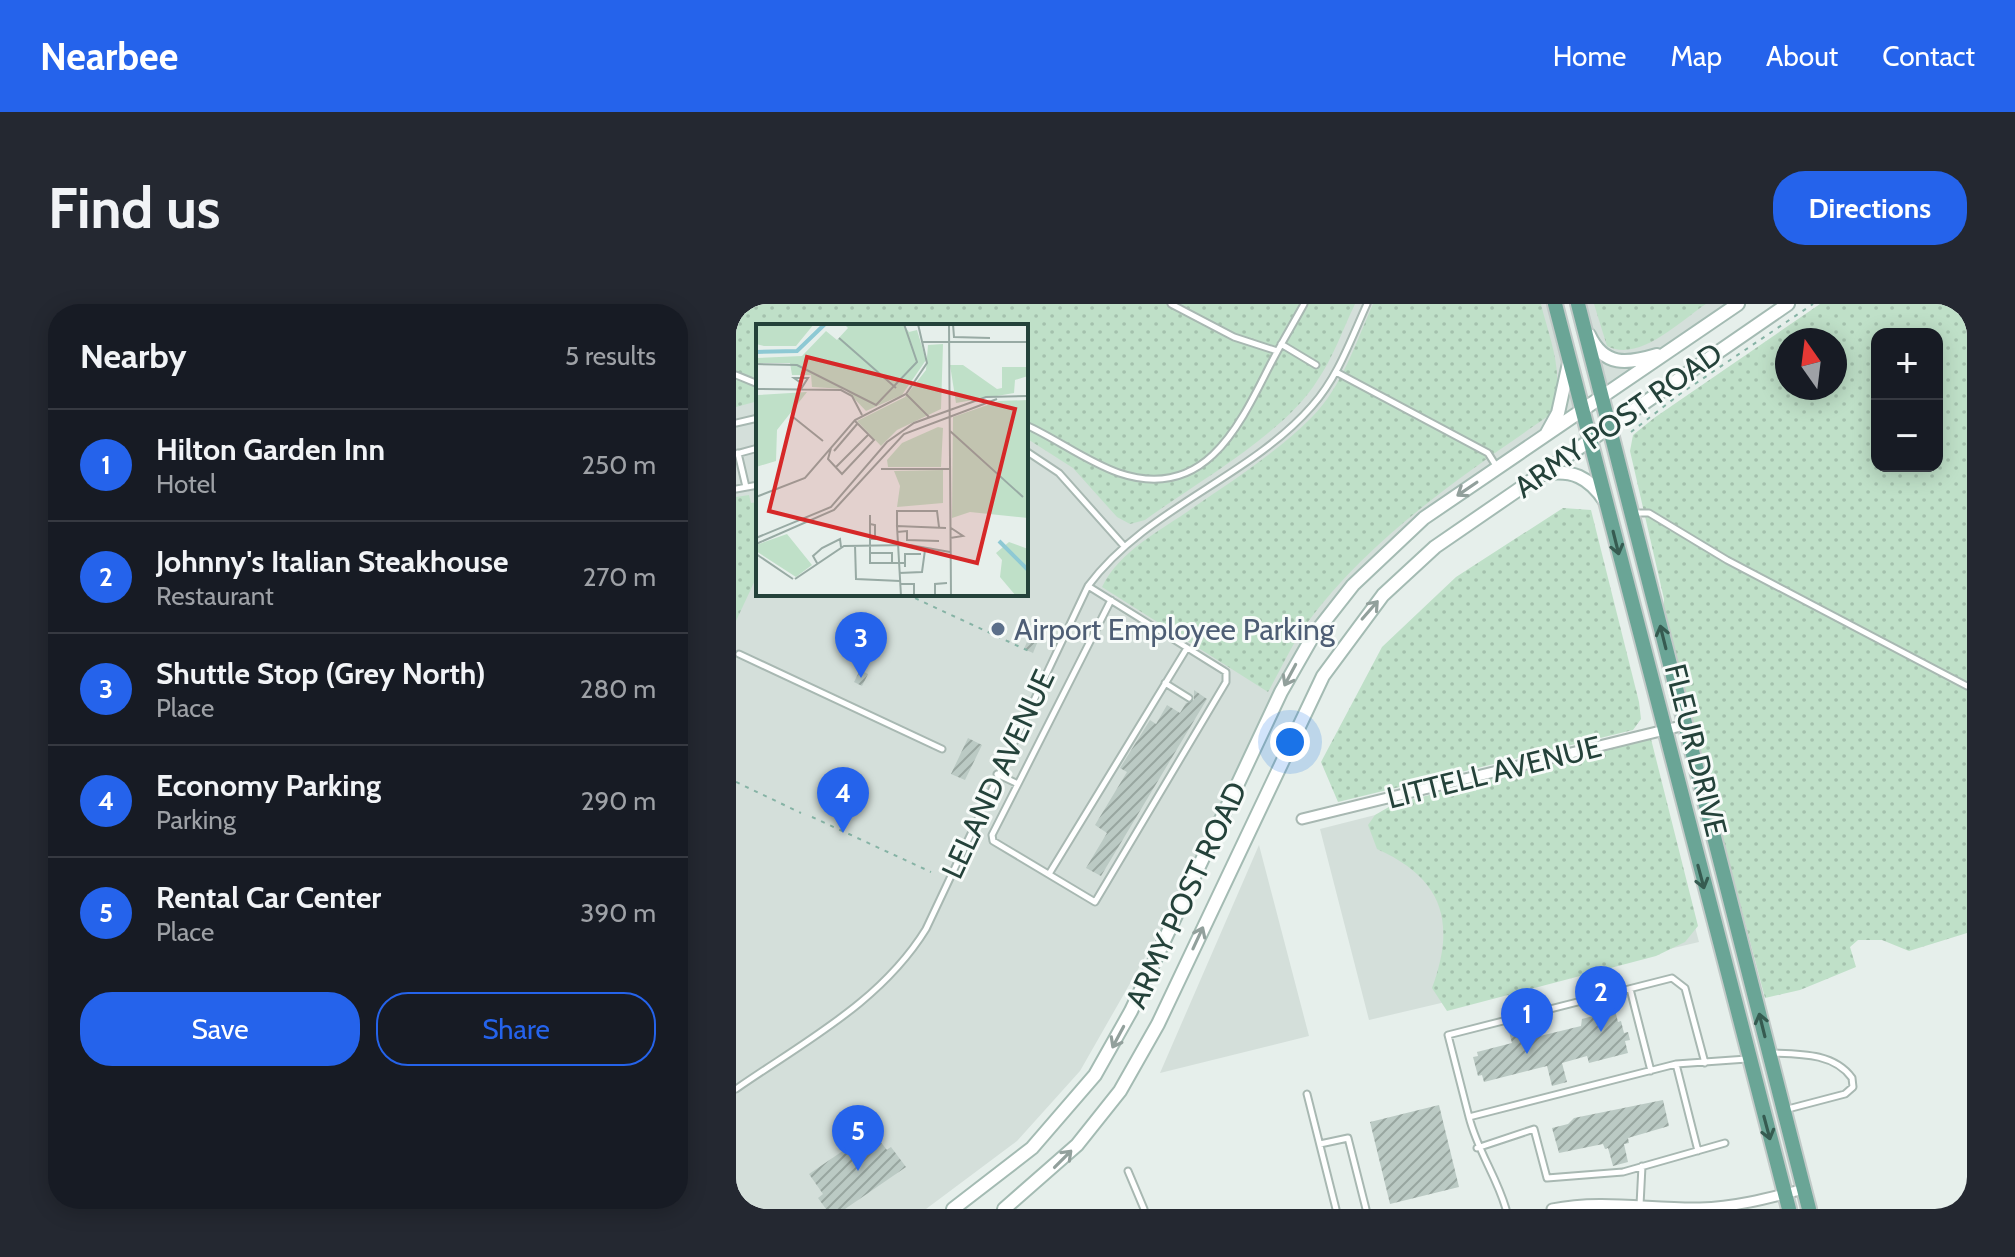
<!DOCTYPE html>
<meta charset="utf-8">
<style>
body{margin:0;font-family:Cabin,sans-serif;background:#242831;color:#f1f3f6}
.controls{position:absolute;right:24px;top:24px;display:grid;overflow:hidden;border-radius:16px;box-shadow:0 4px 20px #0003}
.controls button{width:72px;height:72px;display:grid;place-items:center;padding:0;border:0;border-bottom:2px solid #363941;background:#171b24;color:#f1f3f6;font:40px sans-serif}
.compass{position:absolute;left:1039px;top:24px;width:72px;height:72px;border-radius:50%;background:#171b24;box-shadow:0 4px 20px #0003;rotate:346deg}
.you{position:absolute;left:554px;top:438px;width:28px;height:28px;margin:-20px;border:6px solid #fff;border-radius:50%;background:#1a73e8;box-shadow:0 0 0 12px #1a73e833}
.badge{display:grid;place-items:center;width:52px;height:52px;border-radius:50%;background:#2563eb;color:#fff;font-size:26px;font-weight:700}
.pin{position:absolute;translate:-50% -66px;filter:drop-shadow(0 2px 4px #0008)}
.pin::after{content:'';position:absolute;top:42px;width:28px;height:24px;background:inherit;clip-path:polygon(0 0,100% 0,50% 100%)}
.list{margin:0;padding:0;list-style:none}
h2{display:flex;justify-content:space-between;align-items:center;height:104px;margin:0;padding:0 32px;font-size:34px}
h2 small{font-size:26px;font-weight:400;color:#9ea1a6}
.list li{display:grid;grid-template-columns:52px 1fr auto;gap:24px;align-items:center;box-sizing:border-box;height:112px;padding:0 32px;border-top:2px solid #363941}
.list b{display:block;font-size:30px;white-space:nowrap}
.list p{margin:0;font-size:26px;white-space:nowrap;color:#9ea1a6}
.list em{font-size:26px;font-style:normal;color:#9ea1a6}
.actions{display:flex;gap:16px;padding:24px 32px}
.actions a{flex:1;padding:18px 0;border:2px solid #2563eb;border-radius:32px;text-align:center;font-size:28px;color:#2563eb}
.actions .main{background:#2563eb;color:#fff}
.map{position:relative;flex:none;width:1231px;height:905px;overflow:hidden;border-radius:32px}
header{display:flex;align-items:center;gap:48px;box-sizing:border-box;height:112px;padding:0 40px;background:#2563eb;color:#fff}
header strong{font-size:38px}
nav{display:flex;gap:44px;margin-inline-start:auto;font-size:28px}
.intro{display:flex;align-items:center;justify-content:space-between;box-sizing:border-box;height:192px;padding:0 48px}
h1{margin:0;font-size:56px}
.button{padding:20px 36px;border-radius:32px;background:#2563eb;color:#fff;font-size:28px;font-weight:700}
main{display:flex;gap:48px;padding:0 48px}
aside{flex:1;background:#171b24;border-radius:32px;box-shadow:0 4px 20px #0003}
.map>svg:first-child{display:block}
.built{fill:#d4dfda;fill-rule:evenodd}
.grass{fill:url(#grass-dots);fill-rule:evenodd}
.building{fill:url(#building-hatch)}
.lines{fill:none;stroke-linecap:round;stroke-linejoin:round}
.service-casing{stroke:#a8b8b2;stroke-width:9}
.minor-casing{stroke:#a8b8b2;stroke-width:13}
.secondary-casing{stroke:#a4bbb3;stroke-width:16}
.primary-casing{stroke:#c2cac8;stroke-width:18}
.path{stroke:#86b3a5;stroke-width:2;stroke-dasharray:4 6;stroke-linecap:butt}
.service{stroke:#fff;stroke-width:5}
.minor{stroke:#fff;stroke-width:9}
.secondary{stroke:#fff;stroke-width:12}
.primary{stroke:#6aa596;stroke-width:14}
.oneway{stroke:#92a09c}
.oneway2{stroke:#365b51}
.service-dot{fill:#5c6f8a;stroke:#f7fbf9;stroke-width:3}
.labels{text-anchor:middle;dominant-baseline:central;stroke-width:6;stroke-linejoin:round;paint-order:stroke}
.street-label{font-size:30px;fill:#24423a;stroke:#f7fbf9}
.service-label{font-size:30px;fill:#4e5e75;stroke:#f7fbf9;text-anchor:start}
.inset-river{fill:none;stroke:#8ec9d4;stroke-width:4}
.inset-road{fill:none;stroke:#98aaa4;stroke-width:2}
.view{fill:#d62828;fill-opacity:0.15;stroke:#d62828;stroke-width:4}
.inset-edge{fill:none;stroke:#24423a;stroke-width:4}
</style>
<header>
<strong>Nearbee</strong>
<nav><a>Home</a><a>Map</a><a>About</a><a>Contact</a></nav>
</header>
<div class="intro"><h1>Find us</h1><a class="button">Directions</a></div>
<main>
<aside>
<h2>Nearby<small>5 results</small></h2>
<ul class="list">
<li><span class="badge">1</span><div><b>Hilton Garden Inn</b><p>Hotel</p></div><em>250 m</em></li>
<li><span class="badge">2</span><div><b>Johnny's Italian Steakhouse</b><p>Restaurant</p></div><em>270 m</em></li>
<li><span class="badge">3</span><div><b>Shuttle Stop (Grey North)</b><p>Place</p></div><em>280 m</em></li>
<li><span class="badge">4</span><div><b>Economy Parking</b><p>Parking</p></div><em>290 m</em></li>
<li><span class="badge">5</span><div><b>Rental Car Center</b><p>Place</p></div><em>390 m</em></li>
</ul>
<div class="actions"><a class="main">Save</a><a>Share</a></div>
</aside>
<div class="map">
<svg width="1231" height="905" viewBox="0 0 1231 905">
<defs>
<pattern id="grass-dots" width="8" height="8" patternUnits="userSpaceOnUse" patternTransform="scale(2)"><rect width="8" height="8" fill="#bfe0c8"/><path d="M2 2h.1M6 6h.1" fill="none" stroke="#a4c1ad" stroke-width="1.8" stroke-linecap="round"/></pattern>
<pattern id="building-hatch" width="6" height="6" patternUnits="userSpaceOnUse" patternTransform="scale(2)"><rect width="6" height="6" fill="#bbcac4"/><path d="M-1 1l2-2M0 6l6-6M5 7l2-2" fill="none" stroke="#98a6a0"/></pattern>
</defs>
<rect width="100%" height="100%" fill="#e6efeb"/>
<!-- built -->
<path class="built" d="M0,0H819L846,107L664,238L577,332L473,541L344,767L281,837L190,905H0ZM22,22H290V290H22Z
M842,0H1002L865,94Z
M911,442L963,638L633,716L584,525Z
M523,541L573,732L424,769Z"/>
<!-- grass -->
<path class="grass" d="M0,0H619C607,25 597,54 581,77C549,129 460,179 409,216L394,220L381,213L337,164L290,134V22H22V97L0,103Z
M637,0H805C814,38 833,77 811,113C725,172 634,234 571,319C556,340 545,365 532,388L366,283C384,246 426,226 458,203C498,176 541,148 576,113C606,83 620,38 637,0Z
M858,0H970C944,17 903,59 871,42Z
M1084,0H1231V629L1173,647L1146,636H1122L1114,643L1120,663L1064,686L1029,694L927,310L928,295L894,147L897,131L918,114ZM1141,30H1201V162H1141ZM1051,36H1099V84H1051Z
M13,191L15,199L22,198V270L0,317V193Z
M827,204L855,206L903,398L905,415L897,426L602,498L585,458L646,343L720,273Z
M915,435L962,622L949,638L920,652L711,707L696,684C720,619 708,575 641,545L632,521L639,511L658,500Z"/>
<!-- building -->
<path class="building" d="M293,333L302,337L297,349L288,345Z
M124,366L132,370L126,382L118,378Z
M458,386L471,395L365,572L350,564L371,529L359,521L391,468L384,464L414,416L420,420L431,401L444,409L450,399L458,396Z
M232,434L246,441L229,476L215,470Z
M879,706L882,718L885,717L888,729L892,728L894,736L889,737L892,749L853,759L851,752L826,759L831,778L816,782L811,762L748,778L746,771L742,772L737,753L742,752L741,748L776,739L772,724L801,717L804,732L845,722L846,715Z
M927,796L933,822L892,834L893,839L888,840L892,858L877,862L872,844L869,845L867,840L823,849L816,824L832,820L838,814Z
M703,801L723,883L654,900L634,818Z
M136,827L151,846L155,843L170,863L109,905H90L82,894L87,890L73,870Z"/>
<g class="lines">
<!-- service casing -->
<g class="service-casing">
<path id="service" d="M435,0L498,33L541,47
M545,40L580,61
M600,68L752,149L762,165
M0,71L22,80
M0,119L22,114
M290,121C321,135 351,158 383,169C466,197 501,127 532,65C543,43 556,22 568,0
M290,147L323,169L388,242
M2,149L10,183
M0,150L22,144
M0,185L22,181
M897,209H913L991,256L1231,382
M3,350L206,445
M429,379L453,394
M261,470L282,480L256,531L257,537L359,598L490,378V368L352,282
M282,480L375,296
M313,570L451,344
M894,685L915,767
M1036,749C1064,750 1098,749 1116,774L1117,783L1109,790L1048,806
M940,760L962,847
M0,785C69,737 145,698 190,625L352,282C410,204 513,174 576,102C602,73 615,35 631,0
M571,790L600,905
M733,813L712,731L936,674L949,684L969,759
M584,840L612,834L630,905
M741,844L798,825L811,874L887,868L989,839
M392,867L408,905
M904,901L906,862
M770,905C760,871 742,848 733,813L940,760L1011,755"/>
</g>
<!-- minor casing -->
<g class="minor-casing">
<path id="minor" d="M566,515L949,421
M816,905C866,895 914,905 964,904C1000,903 1033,894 1068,885"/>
</g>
<!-- secondary casing -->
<g class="secondary-casing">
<path id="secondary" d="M853,31C868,63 891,60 921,51
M811,129L822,109L833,59
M807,170C836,165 853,173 869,197
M217,905L296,844L359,771L395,707L545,388L577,332L617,281L688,214L1002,0
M268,905L341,841L384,787L422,720L587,372L647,291L699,243L1052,0"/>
</g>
<!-- primary casing -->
<g class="primary-casing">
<path id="primary" d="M819,0L1053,905
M842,0L1073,905"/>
</g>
<!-- path -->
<path class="path" d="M895,128L944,90L1077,0
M170,290L297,349
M0,478L65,509
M76,513L195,568"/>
<!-- service -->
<use href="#service" class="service"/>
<!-- minor -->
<use href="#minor" class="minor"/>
<!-- secondary -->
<use href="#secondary" class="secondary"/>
<!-- primary -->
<use href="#primary" class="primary"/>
</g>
<!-- one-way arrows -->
<defs><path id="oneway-shaft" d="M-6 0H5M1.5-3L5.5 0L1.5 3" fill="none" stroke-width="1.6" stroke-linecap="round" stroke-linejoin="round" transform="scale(2)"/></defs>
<g class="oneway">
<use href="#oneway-shaft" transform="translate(731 185) rotate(146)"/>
<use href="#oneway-shaft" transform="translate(634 306) rotate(-49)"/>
<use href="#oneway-shaft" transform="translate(554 371) rotate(118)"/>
<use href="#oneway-shaft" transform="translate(462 634) rotate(-65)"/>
<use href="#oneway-shaft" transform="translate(382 733) rotate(118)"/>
<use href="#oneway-shaft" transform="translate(327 855) rotate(-45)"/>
</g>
<g class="oneway2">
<use href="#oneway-shaft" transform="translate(880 239) rotate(76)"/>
<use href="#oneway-shaft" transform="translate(927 333) rotate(-104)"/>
<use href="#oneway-shaft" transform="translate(965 573) rotate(75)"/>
<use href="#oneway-shaft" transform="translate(1026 721) rotate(-104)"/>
<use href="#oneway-shaft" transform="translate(1031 824) rotate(75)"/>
</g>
<!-- markers -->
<circle class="service-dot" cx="262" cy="325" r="8"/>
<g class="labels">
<!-- street labels -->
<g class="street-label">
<text transform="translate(882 116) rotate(-35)">ARMY POST ROAD</text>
<text transform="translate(960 446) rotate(76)">FLEUR DRIVE</text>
<text transform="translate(758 468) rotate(-14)">LITTELL AVENUE</text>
<text transform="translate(262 470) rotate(-65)">LELAND AVENUE</text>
<text transform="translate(450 591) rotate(-65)">ARMY POST ROAD</text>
</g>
<!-- service labels -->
<g class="service-label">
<text x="278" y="325">Airport Employee Parking</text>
</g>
</g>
<!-- overview -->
<g transform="translate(20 20)">
<rect width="272" height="272" fill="#e6efeb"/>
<path d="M0,0H58L40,22H8L0,20ZM88,0H147L153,8L161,6L170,36L146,71L110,87L89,65L56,63L55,51H36L34,39H0V34L46,32L70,7L81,16L92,4ZM187,20L185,85L141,106L125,122L101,97L149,73L170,46L172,21ZM194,41H207L241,65L246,64V43H272V52L259,56L258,69L200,79ZM0,66L2,71L51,68L21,106L20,137L0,143ZM272,76V194L214,188L196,194L197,93L243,77ZM182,103L187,104L185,143H132L131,136L146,119ZM187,146V179L141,183L144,162L138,147ZM31,210L56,241L40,253L0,227V221Z" fill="#bfe0c8"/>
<path d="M253,218L272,225V272H260L244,253L246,236L240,229Z" fill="#bfe0c8"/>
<path class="inset-river" d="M0,28L41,27L69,0M243,217L272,246"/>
<path class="inset-road" d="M193,0L195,272M197,0L198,13L234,14M83,14L140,64M167,18H272M0,40L41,41L120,81L161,38L148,0M0,65L85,66L96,72L106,91M45,65L52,54H38L45,59M150,70L173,93M37,93L67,117M194,107L267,173M75,124L72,135L86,150L118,116L99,97M78,127L102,99M80,143L112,111M125,145H194M0,173L49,154L99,96L150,70L171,39L162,0M114,191V221M114,200L119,201V215H114M141,202V187H181L183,203M141,208L151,207V216L183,217M0,214L75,183L131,118L158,99L230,73L272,72M194,214L207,212L195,204M0,220L78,186L148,110L241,75M99,221L100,255L144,257M114,221V239H149M114,229H136V239M0,230L37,255M61,239L57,232L66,224L84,215L85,223M149,243V230H165M143,249L166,248L169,226M39,255L88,222L154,221L194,228M144,260H158V272M145,272L141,202L190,204M179,272V260L191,259"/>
<path class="view" d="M51,33L259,85L221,239L13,187Z"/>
<rect width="272" height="272" class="inset-edge"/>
</g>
</svg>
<div class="controls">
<button>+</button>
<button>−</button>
</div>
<svg class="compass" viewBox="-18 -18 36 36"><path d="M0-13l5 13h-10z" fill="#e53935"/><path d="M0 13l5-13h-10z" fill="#9ea1a6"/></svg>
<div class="you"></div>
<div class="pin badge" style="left:791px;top:750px">1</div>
<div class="pin badge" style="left:865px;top:728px">2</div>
<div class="pin badge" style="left:125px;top:374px">3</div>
<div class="pin badge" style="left:107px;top:529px">4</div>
<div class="pin badge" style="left:122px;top:867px">5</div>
</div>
</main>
